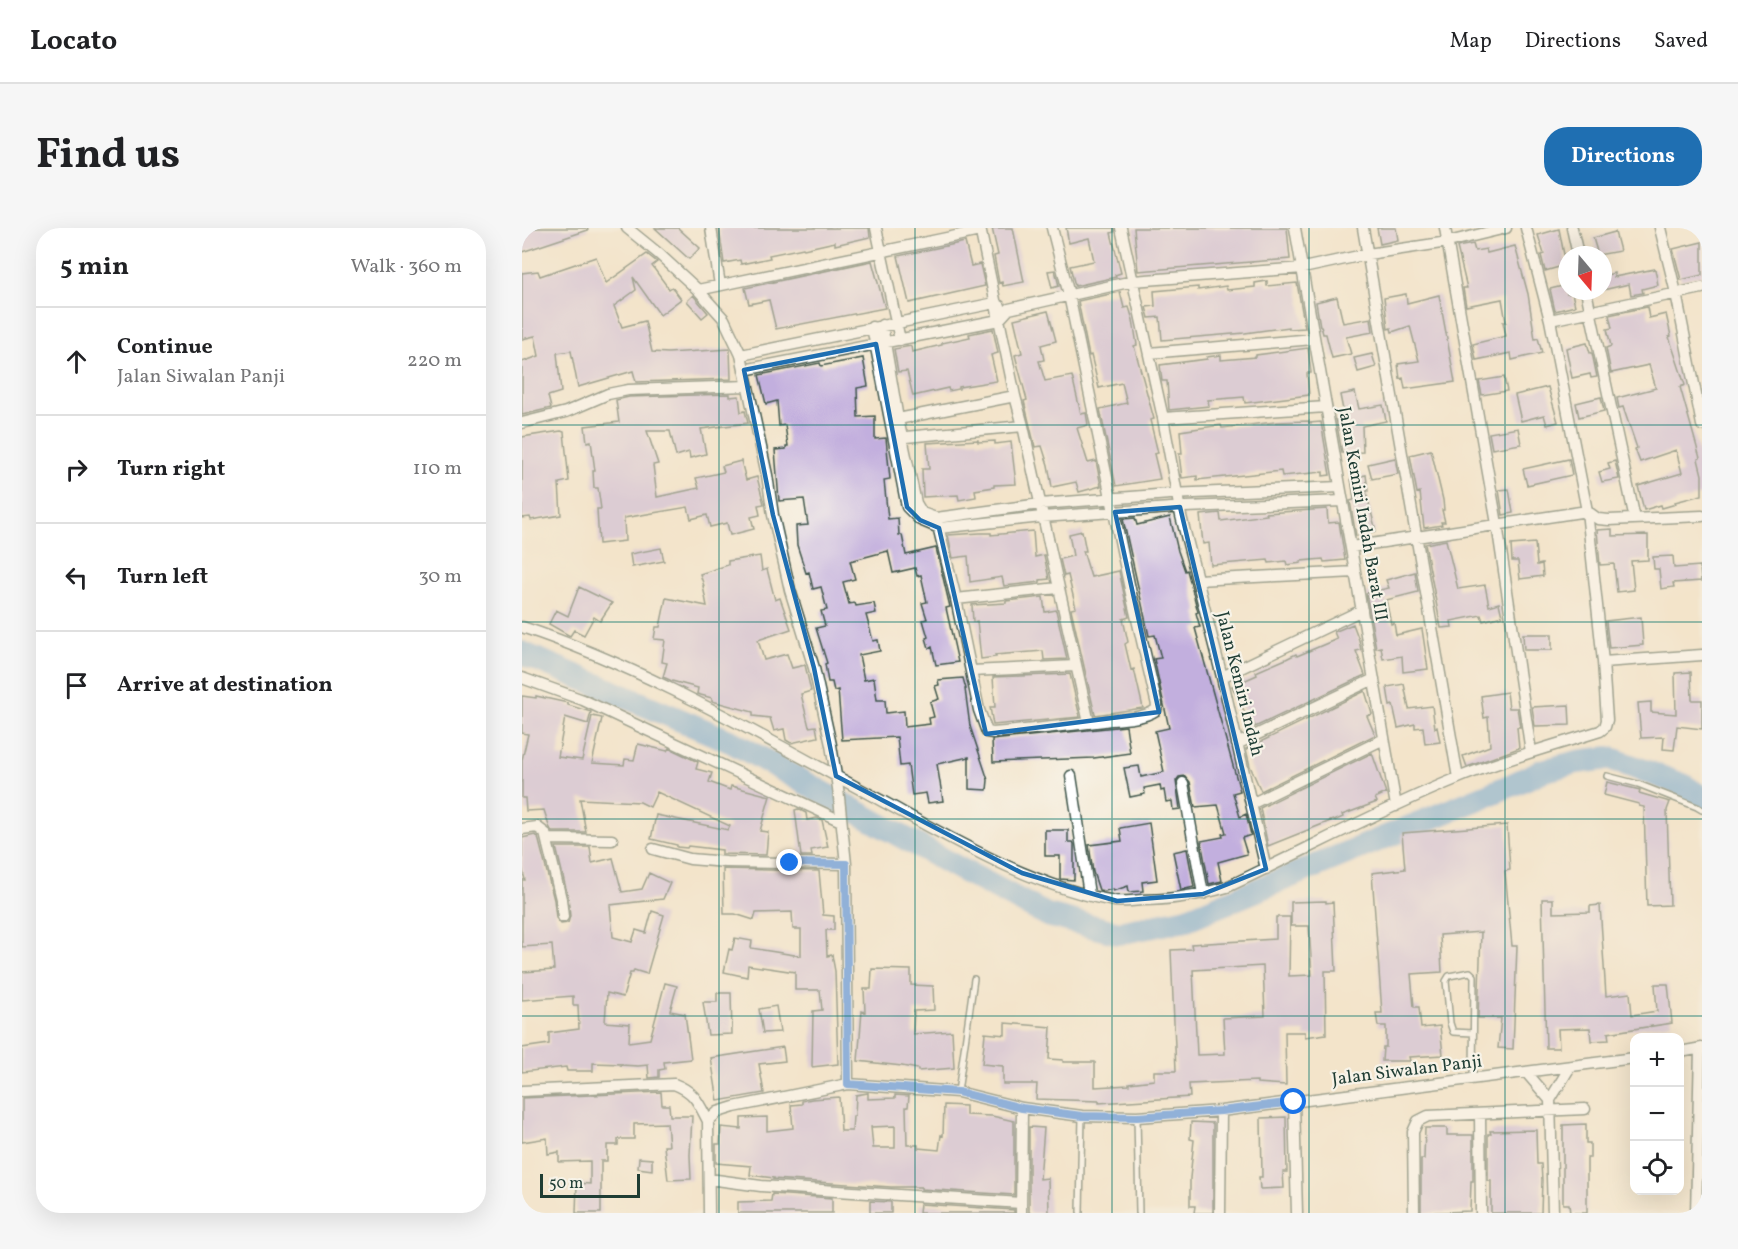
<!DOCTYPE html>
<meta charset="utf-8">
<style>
body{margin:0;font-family:Vollkorn,serif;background:#f6f6f6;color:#202124}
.controls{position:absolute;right:18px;bottom:18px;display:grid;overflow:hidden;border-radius:12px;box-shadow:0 6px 24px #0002}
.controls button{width:54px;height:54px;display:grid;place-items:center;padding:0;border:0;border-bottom:2px solid #e0e0e0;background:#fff;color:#202124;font:30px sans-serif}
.compass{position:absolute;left:1036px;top:18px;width:54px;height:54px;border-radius:50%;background:#fff;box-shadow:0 6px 24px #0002;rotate:161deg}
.scale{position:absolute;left:18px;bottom:15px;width:100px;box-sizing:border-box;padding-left:6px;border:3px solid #1f3d34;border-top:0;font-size:16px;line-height:21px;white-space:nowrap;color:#1f3d34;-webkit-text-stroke:4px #f7f3e8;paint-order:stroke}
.stop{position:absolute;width:18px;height:18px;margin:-14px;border:4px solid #1a73e8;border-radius:50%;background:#fff}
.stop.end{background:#1a73e8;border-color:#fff;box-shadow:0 2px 6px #0008}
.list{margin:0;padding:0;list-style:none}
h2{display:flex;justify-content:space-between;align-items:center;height:78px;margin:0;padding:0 24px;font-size:26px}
h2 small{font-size:20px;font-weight:400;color:#757577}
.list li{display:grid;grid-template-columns:39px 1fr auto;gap:18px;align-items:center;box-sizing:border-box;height:108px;padding:0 24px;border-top:2px solid #e0e0e0}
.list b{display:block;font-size:22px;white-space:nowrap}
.list p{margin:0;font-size:20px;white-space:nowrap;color:#757577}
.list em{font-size:20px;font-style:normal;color:#757577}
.icon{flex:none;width:33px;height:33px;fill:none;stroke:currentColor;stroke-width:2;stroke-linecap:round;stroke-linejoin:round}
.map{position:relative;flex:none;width:1180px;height:985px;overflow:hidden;border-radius:24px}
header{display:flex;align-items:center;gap:36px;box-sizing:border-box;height:84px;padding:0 30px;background:#fff;border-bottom:2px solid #e0e0e0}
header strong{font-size:28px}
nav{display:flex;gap:33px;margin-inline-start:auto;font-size:21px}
.intro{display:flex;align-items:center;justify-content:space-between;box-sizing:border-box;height:144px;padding:0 36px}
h1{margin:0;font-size:42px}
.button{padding:15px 27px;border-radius:24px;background:#1f6fb2;color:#fff;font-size:21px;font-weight:700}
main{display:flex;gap:36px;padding:0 36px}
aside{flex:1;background:#fff;border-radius:24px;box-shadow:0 6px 24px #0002}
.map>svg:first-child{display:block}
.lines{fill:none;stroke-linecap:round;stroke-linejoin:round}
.river{stroke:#619fd3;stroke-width:24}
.building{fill:#c2afde;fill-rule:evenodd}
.service-casing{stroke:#3f564b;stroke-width:8}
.minor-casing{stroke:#3f564b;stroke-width:13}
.service{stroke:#fff;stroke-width:5}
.minor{stroke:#fff;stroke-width:10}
.route{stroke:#1a73e8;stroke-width:8}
.marked{fill:none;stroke:#1f6fb2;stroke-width:4.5;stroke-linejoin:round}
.grid{fill:none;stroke:#0f766e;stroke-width:1.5;stroke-opacity:0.55}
.labels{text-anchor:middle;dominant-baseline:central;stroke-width:4.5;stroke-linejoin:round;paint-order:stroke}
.street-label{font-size:18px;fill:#1f3d34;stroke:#f7f3e8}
</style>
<header>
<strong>Locato</strong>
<nav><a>Map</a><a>Directions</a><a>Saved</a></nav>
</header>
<div class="intro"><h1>Find us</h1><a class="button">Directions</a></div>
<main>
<aside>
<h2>5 min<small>Walk · 360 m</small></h2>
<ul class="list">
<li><svg class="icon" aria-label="ahead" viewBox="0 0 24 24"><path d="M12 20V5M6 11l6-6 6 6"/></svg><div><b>Continue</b><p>Jalan Siwalan Panji</p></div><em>220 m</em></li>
<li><svg class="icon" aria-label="right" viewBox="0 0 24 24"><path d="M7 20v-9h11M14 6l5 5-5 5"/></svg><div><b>Turn right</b></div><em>110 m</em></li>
<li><svg class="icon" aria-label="left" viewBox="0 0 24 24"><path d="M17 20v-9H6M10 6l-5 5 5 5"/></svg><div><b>Turn left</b></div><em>30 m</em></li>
<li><svg class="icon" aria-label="arrive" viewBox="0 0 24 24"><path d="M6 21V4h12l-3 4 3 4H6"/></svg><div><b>Arrive at destination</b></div></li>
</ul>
</aside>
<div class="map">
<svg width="1180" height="985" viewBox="0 0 1180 985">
<rect width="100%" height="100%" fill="#f7f3e8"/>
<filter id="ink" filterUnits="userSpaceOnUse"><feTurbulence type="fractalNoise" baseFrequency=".0167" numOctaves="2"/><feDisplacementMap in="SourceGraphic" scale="12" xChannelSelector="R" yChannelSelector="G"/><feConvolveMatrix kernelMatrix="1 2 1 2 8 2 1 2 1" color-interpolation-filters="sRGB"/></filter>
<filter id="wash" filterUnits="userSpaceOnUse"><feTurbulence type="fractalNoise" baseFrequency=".008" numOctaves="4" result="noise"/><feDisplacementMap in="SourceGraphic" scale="24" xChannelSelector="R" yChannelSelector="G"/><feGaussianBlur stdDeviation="1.35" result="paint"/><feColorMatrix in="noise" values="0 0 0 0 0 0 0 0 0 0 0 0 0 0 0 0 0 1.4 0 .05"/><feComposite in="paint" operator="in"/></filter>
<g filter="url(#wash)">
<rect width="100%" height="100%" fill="#f3e4cb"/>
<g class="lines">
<!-- river -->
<path class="river" d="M0,425L210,514L438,641L525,687L597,705L665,691L992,556L1020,543L1055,534L1087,530L1161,557L1180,570"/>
</g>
<g id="blocks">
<!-- building -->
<path class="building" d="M0,0H65L66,2L0,24Z
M133,0H156L178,20L167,31Z
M197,0H347L348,9L313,17V14L282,21L281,20L247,27L248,30L219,36L218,32L202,35Z
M470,0H491L502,54L481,58L480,54L477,55L472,28L476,27Z
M544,0H592V4L589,5L599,45L593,47L594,49L553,58L548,38L572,33L567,10L547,15Z
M612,0H765L768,31L616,43Z
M855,0H874L876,12L858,16Z
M1037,1L1044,37L1023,43L1019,27L1022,26L1016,7Z
M1093,4L1098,23L1076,27L1071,10Z
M443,14L449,38L458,36L463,58L387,75L376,28Z
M1180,14V47L1159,52L1151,21Z
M951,16L953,23L964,21L965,25L993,18L1006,66L1013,111L1016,110L1020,125L990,132L989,125L954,132L951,116L984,108L981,94H984L980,71L944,78L941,60H945L935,19Z
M125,26L135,34L130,38L147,61L150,59L159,71L138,87L111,49L114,62L92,78L100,99L123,93L130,124L146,125L208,121L209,151L114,154L111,143L56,159L49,123L35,125L39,164L26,168L29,180L0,187V134L17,128L13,108L0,111V45L16,43L18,48L74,29L84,55Z
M350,33L363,80L254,101L247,72L227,76L223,60Z
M1133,41L1136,57L1120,61L1121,65L1109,67L1107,56L1081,62V48L1092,45V49Z
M533,42L537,58L530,60L526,43Z
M745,53V58L775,55L783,100L767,101V99L723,105L640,112L638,89L627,90L624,79L633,78L632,63L676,59V62L704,58L705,62L733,59V55Z
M1045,57V66L1050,65L1053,78L1033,83L1028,61Z
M598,64L602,80L607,79L611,92L615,117L612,118L632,191L628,192L636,225L632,226L638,251L594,258L578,181L605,175L600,155L577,160L569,127L567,128L556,73Z
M884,66L885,75L917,67L933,154L883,161L881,150L878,151L876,136L897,133L888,98L870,104L869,100L866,101L862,70Z
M171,67L186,85L180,90L165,73Z
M815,69L821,95L849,90L851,104L824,109L829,126L810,130L804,106H801L799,98H798L794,74Z
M1125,79L1127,90L1144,86L1149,108L1147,109L1163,157L1158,159L1178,230L1176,231L1180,247V267L1153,274L1154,276L1140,280L1139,277L1122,282L1116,258L1160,245L1154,222L1118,234L1113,221L1115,220L1101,179L1097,180L1095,170L1134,160L1127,137L1089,145L1084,120L1089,118L1085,101L1090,100L1087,87Z
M526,83L534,113L519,117L522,132L517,133L523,153L550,148L559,186L564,185L566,197L555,200L566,235L574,233L579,258L557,264L554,254L530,259L526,237L520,218L513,219L502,173L505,172L493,127L500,125L492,91Z
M471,101L476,125L469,127L475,153L437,159V161L427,163L426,160L391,168L385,143L376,144L372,121L389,118L390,124L420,117V115L448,109L447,106Z
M1065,115L1068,125H1070L1075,149L1069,150L1068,146L1050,150L1044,120Z
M786,120L789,145H785L787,167L723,175L722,169L686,172L687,178L647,182L645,153H640L638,137L685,131V129L699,127V132L734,129V127Z
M850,126L854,139L836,144L832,130Z
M341,130L346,158L335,160L336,189L353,188V211L364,210L368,251L362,252L366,291L376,290L377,307H380L384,327L414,320L428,379L424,380L436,434L414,437L410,419L407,420L404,410L406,409L401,392L405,391L400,375L405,374L399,347L395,348L393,340L371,345L366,323L328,333L333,351L321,354L327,376L333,375L334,378L352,375L354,385L344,387L351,413L356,412L358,423L337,427L342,452L352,450L355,472H363L364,485L382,483L383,499L408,496L407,490L412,489L408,474L417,471L413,458L417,457L416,452L441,450L444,461H443L448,498L466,552L465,562L447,561V529L415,536L421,573L406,575L404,565L390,567L386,537L378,538L375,509L320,512L316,462L312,463L310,454H306L303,436L305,435L294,400L303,398L299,383L305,382L299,359L291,361L287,344L284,345L275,317L274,298L286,297L282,271L257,273L253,222L264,221V218H266L263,197L257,198L255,173L244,176L237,147L298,135L299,138Z
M982,149L985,163L960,167L957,153Z
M1026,159L1036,194L1025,197L1022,187L999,193L993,167Z
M833,164L837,181L861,177L864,193L840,198L841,224L820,225L814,192H823L818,167Z
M208,166V169L217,168L219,184L223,183L226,195L179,201L184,226L168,230L167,224L154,228L148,203H125L136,236L131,237L135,269L177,260L174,250L202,244L200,238L219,233L224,252L235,249L242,276L236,277L238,287L229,289L232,301L208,307L205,295L188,299L185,287L169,291L166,279L102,290L103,313L77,316L75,281H79L76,260H72L71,243H73L69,213L65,214L63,198L97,194L94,172L107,169Z
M1079,169L1082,183L1057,189L1054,175Z
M787,193V195L799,194L808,247L801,248V244L760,248L759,243L675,252V248L660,250L657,226H660L658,203L699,197L700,200L754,194Z
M996,200L999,216L970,221L967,205Z
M39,203L42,204L47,253L37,255L39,287L9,292L8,289L0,290V209Z
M456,212V214L473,213V216L489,214L494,256L472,257V259L453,262L454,269L437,272L436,267L401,269L400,241H407L405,215Z
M909,222L921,272L922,282H920L923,294H919L920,297L902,300L898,264L895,265L888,227Z
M873,230L876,246L850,251L846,236Z
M1047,231L1050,247L1005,257L1001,241Z
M1093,233L1097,251L1080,254L1077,244L1088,241L1086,235Z
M844,247L846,263L844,264L854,303L834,308L828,273L832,272L829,250Z
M987,261L991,285L981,287L977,262Z
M805,281L806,295L817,294L823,332L802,334L801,331L779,333V335L765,337L764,333L747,335L746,332L689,337L687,315L681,316L678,287L698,285L699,293L745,287L744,285Z
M648,289L656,323L663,343L665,342L676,384L674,385L678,399L673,400L718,563L711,565L718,589L724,586L729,607L720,610L725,626L696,634L700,653L687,656L679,613L701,609L700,606L704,605L696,577L673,579L668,554L663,548L657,549L654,553L658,581L651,582L650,573L644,574L642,562L639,563L638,557L622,560L623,566L608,569L602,540L617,538L619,549L642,544L633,503L647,500L632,431L639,430L633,407L627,408L601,291L613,290L615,297Z
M1090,301V308L1126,307V332L1109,333L1112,362L1095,364L1092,336L1078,337L1075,302Z
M511,303L513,329L522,327L527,351L518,352V354L482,358L480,349L448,354L446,328L431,330L426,307L458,305H469V307Z
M560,303L564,323H561L569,349L597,343L607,389L601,391L606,414L603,416L609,442L612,441L621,480L573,487L549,381L554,380L546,347L542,348L538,331L551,328L547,306Z
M924,312L936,361L963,357L967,378L977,375L980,388L961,393L959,387L929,393L930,399L919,400L903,316Z
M1013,315L1015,337L1020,336L1021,348L998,351L996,333H990L989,317Z
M139,320L142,333L110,339L108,326Z
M238,328L240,343L245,341L253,372L258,370L269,401L236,412L242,432L265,426L270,440L283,437L289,463L279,466L287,499L294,498L296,509L269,515L264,512L262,501L252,503L248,490L231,488V484L190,473V470L175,466L176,460L150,453L141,449L145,435L140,434L143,412L132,411L134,399H138L144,370L185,378L181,358H182L178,346L206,337V333Z
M1151,328L1152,340L1178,338L1179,353L1151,355L1152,359L1139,361L1137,341H1132L1131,329Z
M893,344L896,364L864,372L869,396L872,395L874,407L900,401L906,441L881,444L880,428L861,431L859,419L854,420L844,365L867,360L864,352Z
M57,359L90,375L78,393L72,389L62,407L52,402L48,408L27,396L34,382L46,388Z
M521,369L523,384L534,382L545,431L522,432L521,423L473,427L474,429L459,431L455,393L451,394L450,377L484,375V373Z
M1119,389L1121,417L1087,420L1084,393Z
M831,396L837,412L839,422L834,423L843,447L733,499L732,496L729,497L710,458L735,447L734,444L764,431L774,426L775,428L815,411L812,404Z
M1001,406H1030V422H1002Z
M1169,444L1170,472H1180V501L1155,498L1152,522L1141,521L1142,509L1119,510L1116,475L1129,474V484L1154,486L1153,445Z
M548,446L558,489L471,497L468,479H473L471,449Z
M882,456L887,481L910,478L913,500L915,499L918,514L903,516L901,499L893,500V496L876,500L871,477L868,478L865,459Z
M843,463L850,486L845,488L853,507L739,563L728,538L724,521Z
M985,464L987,480H995L998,499H995L997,520L945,539L941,528L968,518L966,489L962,490L959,468Z
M0,468L14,470V468L46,475V477L69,484L66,496L43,489L36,529L60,532L70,488L80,490L70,535L102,537L103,531L112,532L116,516L145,523L147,520L176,534L174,541L190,545L187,554L208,562L209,558L248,568L238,603L246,604L244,627L200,626V622L166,618L165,620L155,619V617L129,611L134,587L206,602L208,598L135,564L128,579L118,574L58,571L64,604H30L27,598L22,582L4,583L3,570H0V532L6,506L0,505Z
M1047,477L1048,497L1013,498L1010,479Z
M604,498L608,525L572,530L471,534L470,512Z
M850,525L864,565L853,570L855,574L820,587L821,589L812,593L811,592L746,618L738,580Z
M1085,554L1114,561L1118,562L1117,565L1148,574L1145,582L1148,677L1125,678L1122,579L1117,578V576L1082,567Z
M276,581L284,585L285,592L295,590L300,592L306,619L289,622L290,628H279L273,582Z
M627,595L635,652L620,654L621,663L607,664L606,658L591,663V661L583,663L577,662L571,644L567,617L600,613L598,600Z
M985,597L988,642L983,643L990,718H995L991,821L976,820L979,790H956L959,704L918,707L920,744L889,746L892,779H897L899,800L918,798L921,827L887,829L888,833H860L861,819H864V798H856L854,785H860L850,645L883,641L880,605Z
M523,602H546V614H551L552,616V652L538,651V628H523Z
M13,607L16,609L32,672L34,690L39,696L46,695L48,688L46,669L34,619H68L70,635L91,630L100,664L120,661L127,645L148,655L141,671L88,677L91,709L110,714L114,702L124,705L130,683L142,687L125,746L112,742L111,745H108L101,769L85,765L83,794L108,796L107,814L128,811L143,755L155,758L148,783L163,786L169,831L142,834L143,841L137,842V849L127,850L126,837L116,838L99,837L100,836L71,835V843H45L44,839L0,844V820L27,816V805L57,801L56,777H51V768L0,772V744L32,742L30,717L0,719V652H3L0,639V610Z
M665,621L672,659L659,662L651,624Z
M201,641L297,643L301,687L312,688V702H304L305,728L310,727L313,743L316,836L290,839L291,783L300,782L298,762H273V744L226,737L225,749L202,744L207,721L210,722L213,710L230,713L229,720L279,728V701H271L270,684L234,685L232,692L213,686H202Z
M1020,671H1031V685L1068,684V678L1078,677L1084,768L1108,765L1110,787L1135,783L1133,756H1146L1150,795L1086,805L1087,812L1069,813L1068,800L1036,801L1037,820H1024Z
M804,673V675L811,674L814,743H803L804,806L783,809V804H763L764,857L735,855V853L667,856L668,869L577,875V873L514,871L515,856H481V838L460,836L463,805L483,807V795L495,796L529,799L527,831L541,832V834H573V859L607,857V855L632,852V843H654L649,722L670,721L669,716L754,711V689H768L767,748L790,747L787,698H769V674ZM741,738L743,788L701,790L703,826L675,827L671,742Z
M350,741L389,742V757L411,758L412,782L392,783L391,806L430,803L432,840L396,843V841L380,838L336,833L340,783L343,784L342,761H349Z
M195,765H209L210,806L186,807L181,774H195Z
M254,778L258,804L241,805L237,781Z
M261,819L263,833L237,836L242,865L196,873L189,830Z
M139,864L140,877H147L148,888H170L168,927L169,951L146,952L142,918H147L145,895L112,896V911H96V917H85V933H79V985H54L55,955L68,956V933L37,934V924L26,926L25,910L0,914V870Z
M346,865V871L373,870V867L387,868L386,879H384L385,917H396V920L417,922L419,907L421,908L422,877L444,878V887L470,888L492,893V967L399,961V959H369L251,951L252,950L228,947L229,938L194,935V916H198L199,899L219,901V890L245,889V903L271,900L269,877L280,876V873L290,871L317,869L319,903H330L331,888H333L334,867ZM373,898V920H351L349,899Z
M764,889L765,944H761L762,960L738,961L737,949H740L739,890Z
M669,894L691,895V985H672L673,978H668V950L672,912L668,911Z
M1064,896V915H1068V930H1065V985H1048L1047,976H1041V897Z
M507,899L522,900L518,951L526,950L527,985H507Z
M903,900H925V907H951V953H949L948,983L899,985V931H902Z
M1014,902L1015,936H1019L1020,952L1019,985H969V953H966V906H969L968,903Z
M117,930L130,931V942L116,940Z
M250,966L310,970V985H216V974L249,973Z
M348,973L369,974V985H348Z
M398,976L492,982V985H397Z"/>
</g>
</g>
<g filter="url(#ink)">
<use href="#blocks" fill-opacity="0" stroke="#3f564b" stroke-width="1.5"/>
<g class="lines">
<!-- service casing -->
<g class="service-casing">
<path id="service" d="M1085,548L1116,556L1175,579L1180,582
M951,851L952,748L948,744L927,748L924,753L928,795L931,804L951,805
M436,864L452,751
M615,889L617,985
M558,984L560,888"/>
</g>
<!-- minor casing -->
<g class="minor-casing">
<path id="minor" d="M105,0L137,26L176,62L202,91L219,127L245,247L251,287L268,362L292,440L309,517L316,560L324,636L326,856
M189,0L198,57
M354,0L378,112
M458,0L493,168L501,198L567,495
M599,0L641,190L659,288L700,449L744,641
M773,0L874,578
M841,0L936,550
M923,0L975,296L1009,524
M1004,0L1028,92L1065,283L1081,434
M1050,0L1056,27
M1138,0L1154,65L1180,197
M176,62L458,3
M1064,63L1113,291
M1028,92L1180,60
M360,97L376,191L394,275L400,285L414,290L518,276L648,266L818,259
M350,99L385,279L398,292L417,300L520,289L663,279L821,273
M627,125L792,111
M219,127L473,75L478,78
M222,142L477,92L487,81L611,53L781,40L846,26L926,14L984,0
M641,190L804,179
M376,191L493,168
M0,195L44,184L86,166L106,162L226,158
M373,210L501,198
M414,290L434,371L457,482L465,504L471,505C510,501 549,498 588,492C603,491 622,490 634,482L635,477L608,361L547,67L530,0
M829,319L1065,283L1076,291L1087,292L1180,288
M675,352L833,344
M434,371L536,360
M0,399C125,440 244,511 360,573C430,611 513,660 593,673C602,674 611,673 620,672C650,672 677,667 705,659C782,623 857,582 936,550C982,531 1031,518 1078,503L1083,499L1085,492L1081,434L1180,427
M449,443L553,438
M700,449L840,382
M0,450L61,472L319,593
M715,516L852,451
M549,548L567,666
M661,555L681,666
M729,576L862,511
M0,601L15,599L23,605L39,671L41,689
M26,611L90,612
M131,621L168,631L204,634L324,636
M1158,824L1180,820
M1004,844L1028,872L1031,985
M0,863L152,856C173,864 176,874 186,893
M1028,872L1048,839
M772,874L775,985
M958,887L959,985
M187,951L239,958L499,975
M187,985L186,893L196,884L212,879L326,856L436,864L500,880L560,888L615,889L699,883L1112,830
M499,985L500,880
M698,985L699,883
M892,985L891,904L896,893L906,888L1063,881
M1174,985L1178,821"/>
</g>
<!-- service -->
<use href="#service" class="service"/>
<!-- minor -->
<use href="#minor" class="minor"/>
</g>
</g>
<g class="lines" filter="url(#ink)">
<!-- route -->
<path class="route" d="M268,635L324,636L326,856L436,864L500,880L560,888L615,889L699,883L772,874"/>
</g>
<!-- marked area -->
<path d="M0 0H1180V985H0ZM354,116L385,279L398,292L417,300L464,506L637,484L593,284L658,279L744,641L681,666L595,673L500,645L314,548L292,440L251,287L222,142Z" fill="#f3e4cb" fill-opacity=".55" fill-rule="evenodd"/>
<path class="marked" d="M354,116L385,279L398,292L417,300L464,506L637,484L593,284L658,279L744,641L681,666L595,673L500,645L314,548L292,440L251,287L222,142Z"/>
<!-- grid -->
<path class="grid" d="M197,0V985M393,0V985M590,0V985M787,0V985M983,0V985M0,197H1180M0,394H1180M0,591H1180M0,788H1180"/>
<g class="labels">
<!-- street labels -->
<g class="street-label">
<text transform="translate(840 286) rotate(80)">Jalan Kemiri Indah Barat III</text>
<text transform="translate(717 456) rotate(76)">Jalan Kemiri Indah</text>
<text transform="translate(885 843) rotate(-7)">Jalan Siwalan Panji</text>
</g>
</g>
</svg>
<div class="controls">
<button>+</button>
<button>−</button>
<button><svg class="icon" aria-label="locate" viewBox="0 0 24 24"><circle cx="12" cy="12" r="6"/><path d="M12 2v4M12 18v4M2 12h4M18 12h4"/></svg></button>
</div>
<svg class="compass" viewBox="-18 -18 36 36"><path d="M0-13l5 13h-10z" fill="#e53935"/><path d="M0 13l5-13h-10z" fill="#757577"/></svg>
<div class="scale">50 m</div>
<div class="stop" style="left:772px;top:874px"></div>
<div class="stop end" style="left:268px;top:635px"></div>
</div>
</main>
